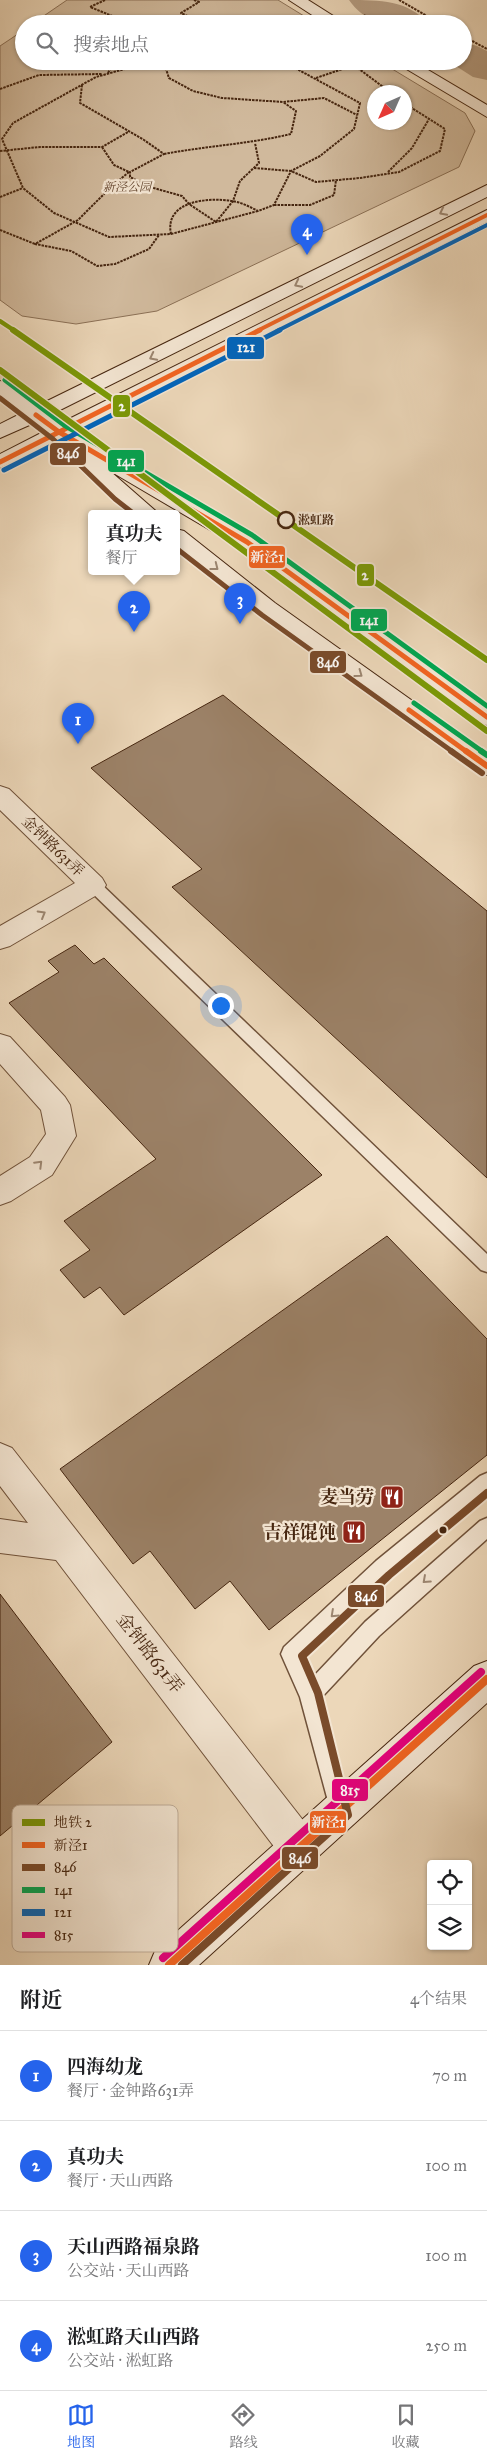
<!DOCTYPE html>
<html lang="zh">
<meta charset="utf-8">
<style>
body{margin:0;font-family:"IM FELL Great Primer","Noto Serif SC",serif;background:#f2f2f2;color:#202124}
.controls{position:absolute;right:15px;bottom:15px;display:grid;overflow:hidden;border-radius:5px;box-shadow:0 1px 4px #0004}
.controls button{width:45px;height:45px;display:grid;place-items:center;padding:0;border:0;border-bottom:1px solid #e0e0e0;background:#fff;color:#202124;font:25px sans-serif}
.compass{position:absolute;left:367px;top:85px;width:45px;height:45px;border-radius:50%;background:#fff;box-shadow:0 1px 4px #0004;rotate:225deg}
.you{position:absolute;left:220px;top:1005px;width:18px;height:18px;margin:-12px;border:4px solid #fff;border-radius:50%;background:#1a73e8;box-shadow:0 0 0 8px #1a73e833}
.badge{display:grid;place-items:center;width:32px;height:32px;border-radius:50%;background:#2563eb;color:#fff;font-size:16px;font-weight:700}
.pin{position:absolute;translate:-50% -41px;filter:drop-shadow(0 1px 2px #0008)}
.pin::after{content:'';position:absolute;top:26px;width:18px;height:15px;background:inherit;clip-path:polygon(0 0,100% 0,50% 100%)}
.popup{position:absolute;left:88px;top:510px;width:92px;height:65px;box-sizing:border-box;display:grid;place-content:center;border-radius:5px;background:#fff;filter:drop-shadow(0 1px 4px #0005);font-size:16px;white-space:nowrap;color:#757577}
.popup b{font-size:19px;color:#202124}
.popup::after{content:'';position:absolute;left:50%;top:100%;margin-left:-10px;border:10px solid transparent;border-top-color:#fff}
.list{margin:0;padding:0;list-style:none}
h2{display:flex;justify-content:space-between;align-items:center;height:65px;margin:0;padding:0 20px;font-size:21px}
h2 small{font-size:16px;font-weight:400;color:#757577}
.list li{display:grid;grid-template-columns:32px 1fr auto;gap:15px;align-items:center;box-sizing:border-box;height:90px;padding:0 20px;border-top:1px solid #e0e0e0}
.list b{display:block;font-size:19px;white-space:nowrap}
.list p{margin:0;font-size:16px;white-space:nowrap;color:#757577}
.list em{font-size:16px;font-style:normal;color:#757577}
.icon{flex:none;width:28px;height:28px;fill:none;stroke:currentColor;stroke-width:2;stroke-linecap:round;stroke-linejoin:round}
.map{position:relative;flex:none;width:487px;height:1965px;overflow:hidden}
.search{position:absolute;background:#fff;box-shadow:0 1px 4px #0004;left:15px;right:15px;top:15px;height:55px;display:flex;align-items:center;gap:12px;box-sizing:border-box;padding:0 18px;border-radius:28px;color:#757577;font-size:19px}
.sheet{height:425px;background:#fff}
nav{display:flex;justify-content:space-around;align-items:center;box-sizing:border-box;height:70px;border-top:1px solid #e0e0e0;background:#fff;font-size:14px;color:#757577}
nav a{display:grid;justify-items:center;gap:2px}
nav .on{color:#2563eb}
.map>svg:first-child{display:block}
.green{fill:#d0b99c;stroke:#8b7056;fill-rule:evenodd}
.lines{fill:none;stroke-linecap:round;stroke-linejoin:round}
.river{fill:#b49b80;fill-rule:evenodd}
.building{fill:#9c8268;stroke:#462610}
.lane-casing{stroke:#70523a;stroke-width:3}
.street-casing{stroke:#70523a;stroke-width:2}
.secondary-casing{stroke:#462610;stroke-width:2}
.path{stroke:#462610;stroke-width:2;stroke-dasharray:2.5 1;stroke-linecap:butt}
.lane{fill:#f3e5d2;fill-rule:evenodd}
.street{fill:#f3e5d2;fill-rule:evenodd}
.secondary{fill:#f3e5d2;fill-rule:evenodd}
.bus-1-far3-casing{stroke:#f3e5d2;stroke-width:6}
.bus-1-far2-casing{stroke:#f3e5d2;stroke-width:8}
.bus-1-far1-casing{stroke:#f3e5d2;stroke-width:10}
.bus-1-casing{stroke:#f3e5d2;stroke-width:12}
.bus-2-far2-casing{stroke:#f3e5d2;stroke-width:8}
.bus-2-far1-casing{stroke:#f3e5d2;stroke-width:10}
.bus-2-casing{stroke:#f3e5d2;stroke-width:12}
.bus-3-far1-casing{stroke:#f3e5d2;stroke-width:8}
.bus-3-casing{stroke:#f3e5d2;stroke-width:10}
.bus-4-far1-casing{stroke:#f3e5d2;stroke-width:6}
.bus-4-casing{stroke:#f3e5d2;stroke-width:8}
.bus-5-casing{stroke:#f3e5d2;stroke-width:12}
.bus-1-far3{stroke:#f26522;stroke-width:4}
.bus-1-far2{stroke:#f26522;stroke-width:5}
.bus-1-far1{stroke:#f26522;stroke-width:6}
.bus-1{stroke:#f26522;stroke-width:8}
.bus-2-far2{stroke:#7a4b2a;stroke-width:5}
.bus-2-far1{stroke:#7a4b2a;stroke-width:6}
.bus-2{stroke:#7a4b2a;stroke-width:8}
.bus-3-far1{stroke:#00a651;stroke-width:5}
.bus-3{stroke:#00a651;stroke-width:6}
.bus-4-far1{stroke:#0065bd;stroke-width:4}
.bus-4{stroke:#0065bd;stroke-width:5}
.bus-5{stroke:#e5007d;stroke-width:8}
.metro-1-far1-casing{stroke:#f3e5d2;stroke-width:7}
.metro-1-casing{stroke:#f3e5d2;stroke-width:9}
.metro-1-far1{stroke:#7b9906;stroke-width:4.5}
.metro-1{stroke:#7b9906;stroke-width:6}
.oneway{stroke:#9c8671}
.stop-dot{fill:#f3e5d2;stroke:#462610;stroke-width:2.5}
.bus-dot{fill:#462610;stroke:#f3e5d2;stroke-width:2}
.labels{text-anchor:middle;dominant-baseline:central;stroke-width:4.5;stroke-linejoin:round;paint-order:stroke}
.far-park-label{font-size:12px;font-style:italic;fill:#62432c;stroke:#f3e5d2}
.far-stop-label{font-size:12px;font-weight:bold;fill:#462610;stroke:#f3e5d2;text-anchor:start}
.street-label{font-size:15px;fill:#462610;stroke:#f3e5d2}
.near-poi-label{font-size:18px;font-weight:bold;fill:#462610;stroke:#f3e5d2;text-anchor:end}
.near-street-label{font-size:18px;fill:#462610;stroke:#f3e5d2}
.key{fill:#f3e5d2;stroke:#bfac98;stroke-width:1}
.key-label{font-size:14px;fill:#462610}
.line-badge{stroke:#f3e5d2;stroke-width:2}
.badge-label{font-size:14px;text-anchor:middle;font-weight:bold;fill:#fff}
</style>
<div class="map">
<svg width="487" height="1965" viewBox="0 0 487 1965">
<rect width="100%" height="100%" fill="#ecd7b9"/>
<filter id="stains"><feTurbulence type="fractalNoise" baseFrequency=".004" numOctaves="4"/><feColorMatrix values="0 0 0 0 .2 0 0 0 0 .09 0 0 0 0 .02 0 0 0 .5 -.17"/></filter>
<radialGradient id="worn" r=".72"><stop offset=".6" stop-color="#630" stop-opacity="0"/><stop offset="1" stop-color="#630" stop-opacity=".3"/></radialGradient>
<!-- green -->
<path class="green" d="M67,0H278L317,24H32Z
M24,30V61H379L465,113L475,131L459,167L157,311L76,324L22,316L0,300V46ZM404,92V122H374V92Z"/>
<g class="lines">
<!-- river -->
<path class="river" d="M349,0C379,0 409,0 428,24C398,24 369,29 349,0Z
M463,42L477,46L487,51V80L473,77L448,61H463Z"/>
</g>
<!-- building -->
<path class="building" d="M223,695L487,911V1178L172,887L202,869L91,768Z
M75,945L94,964L104,958L322,1175L124,1315L100,1287L84,1298L60,1270L90,1250L64,1221L156,1159L9,1003L59,972L48,961Z
M387,1236L487,1339V1455L269,1630L230,1581L195,1609L150,1551L133,1564L60,1469Z
M0,1594L112,1742L0,1836Z"/>
<g class="lines">
<!-- lane casing -->
<g class="lane-casing">
<path id="lane" d="M93,880L98,881L487,1254V1272L481,1270L88,889L86,885L88,881Z
M487,1473V1494L390,1575L302,1657L312,1678L365,1622L480,1521L487,1518V1539L379,1636L321,1698L349,1809L346,1816L339,1819L332,1816L300,1697L281,1654L284,1647L376,1561L480,1476Z"/>
</g>
<!-- street casing -->
<g class="street-casing">
<path id="street" d="M0,786L9,789L102,878L106,885L102,892L10,946L0,949V926L75,883L0,810Z
M0,1034L10,1037L65,1097L70,1105L76,1136L52,1175L11,1201L0,1205V1176L30,1157L46,1134L41,1110L0,1064Z
M0,1443L12,1448L313,1833L318,1847L313,1861L299,1866L285,1861L56,1560L0,1553V1519L28,1523L0,1486Z"/>
</g>
<!-- secondary casing -->
<g class="secondary-casing">
<path id="secondary" d="M289,0H308L346,24H326Z
M393,61H413L487,105V117Z
M487,185V197L50,415L61,423L487,210V222L74,432L255,537L487,705V725L478,723L239,547L110,471L158,513H134L113,498L81,465L78,461L84,456L59,440L0,468V454L45,431L34,423L0,438V424L22,413L0,397V381L7,383L37,406Z
M176,529L184,531L275,603L487,754V775L478,772L259,613L176,547Z
M487,1661V1703L199,1965H149L155,1951L474,1666Z"/>
</g>
<!-- path -->
<path class="path" d="M105,0L90,7L132,24
M194,0L199,2L181,13L204,24
M399,0L441,24
M364,15L378,24
M463,36L487,49
M153,61L96,77L13,123L2,139L23,188L54,213L109,237L171,234C164,201 208,197 232,201C241,202 250,207 258,211L274,205L291,171L320,156L354,129L360,103L282,61
M166,61L165,66L169,78L193,91L222,98L283,102L324,98L357,115
M355,66L390,92
M108,73L115,61
M316,78L366,61
M82,85L80,103L144,140L164,154L130,172V177L150,187L182,196L189,204L216,222L233,201L240,181L259,163L255,143
M0,89L39,75L102,74
M102,147L114,165L129,172
M0,151L40,147H102L128,132
M164,154C206,146 249,144 291,134L296,111L283,102
M254,168L291,171L316,182L360,178L399,172L440,151L445,129L404,103
M129,172L112,186L78,220L35,244L71,251L97,266L115,264L149,249L159,235
M388,172L412,148L429,119
M0,197L23,188
M274,205H310L334,195L336,180
M0,230L35,244
M171,234L258,211"/>
<!-- lane -->
<use href="#lane" class="lane"/>
<!-- street -->
<use href="#street" class="street"/>
<!-- secondary -->
<use href="#secondary" class="secondary"/>
<!-- bus-1-far3 casing -->
<g class="bus-1-far3-casing">
<path id="bus-1-far3" d="M257,331L487,215"/>
</g>
<!-- bus-1-far2 casing -->
<g class="bus-1-far2-casing">
<path id="bus-1-far2" d="M36,415L59,432L247,542L487,717
M0,462L260,330
M409,710L467,752"/>
</g>
<!-- bus-1-far1 casing -->
<g class="bus-1-far1-casing">
<path id="bus-1-far1" d="M466,751L487,766"/>
</g>
<!-- bus-1 casing -->
<g class="bus-1-casing">
<path id="bus-1" d="M169,1965L487,1679"/>
</g>
<!-- bus-2-far2 casing -->
<g class="bus-2-far2-casing">
<path id="bus-2-far2" d="M0,398L53,439L115,499L133,513
M176,548L262,615L453,752"/>
</g>
<!-- bus-2-far1 casing -->
<g class="bus-2-far1-casing">
<path id="bus-2-far1" d="M451,751L482,773"/>
</g>
<!-- bus-2 casing -->
<g class="bus-2-casing">
<path id="bus-2" d="M182,1965L348,1815L318,1693L302,1656L389,1575L487,1493"/>
</g>
<!-- bus-3-far1 casing -->
<g class="bus-3-far1-casing">
<path id="bus-3-far1" d="M5,380L64,425L252,535L487,706
M414,703L483,752"/>
</g>
<!-- bus-3 casing -->
<g class="bus-3-casing">
<path id="bus-3" d="M481,751L487,755"/>
</g>
<!-- bus-4-far1 casing -->
<g class="bus-4-far1-casing">
<path id="bus-4-far1" d="M277,331L487,225"/>
</g>
<!-- bus-4 casing -->
<g class="bus-4-casing">
<path id="bus-4" d="M4,470L280,330"/>
</g>
<!-- bus-5 casing -->
<g class="bus-5-casing">
<path id="bus-5" d="M163,1958L481,1672"/>
</g>
<!-- bus-1-far3 -->
<use href="#bus-1-far3" class="bus-1-far3"/>
<!-- bus-1-far2 -->
<use href="#bus-1-far2" class="bus-1-far2"/>
<!-- bus-1-far1 -->
<use href="#bus-1-far1" class="bus-1-far1"/>
<!-- bus-1 -->
<use href="#bus-1" class="bus-1"/>
<!-- bus-2-far2 -->
<use href="#bus-2-far2" class="bus-2-far2"/>
<!-- bus-2-far1 -->
<use href="#bus-2-far1" class="bus-2-far1"/>
<!-- bus-2 -->
<use href="#bus-2" class="bus-2"/>
<!-- bus-3-far1 -->
<use href="#bus-3-far1" class="bus-3-far1"/>
<!-- bus-3 -->
<use href="#bus-3" class="bus-3"/>
<!-- bus-4-far1 -->
<use href="#bus-4-far1" class="bus-4-far1"/>
<!-- bus-4 -->
<use href="#bus-4" class="bus-4"/>
<!-- bus-5 -->
<use href="#bus-5" class="bus-5"/>
<!-- metro-1-far1 casing -->
<g class="metro-1-far1-casing">
<path id="metro-1-far1" d="M0,321L15,331"/>
</g>
<!-- metro-1 casing -->
<g class="metro-1-casing">
<path id="metro-1" d="M13,330L487,660
M0,370L487,731"/>
</g>
<!-- metro-1-far1 -->
<use href="#metro-1-far1" class="metro-1-far1"/>
<!-- metro-1 -->
<use href="#metro-1" class="metro-1"/>
</g>
<!-- one-way arrows -->
<defs><path id="oneway-chevron" d="M-2-3.5L2.5 0L-2 3.5" fill="none" stroke-width="1.6" stroke-linecap="round" stroke-linejoin="round" transform="scale(1.25)"/></defs>
<g class="oneway">
<use href="#oneway-chevron" transform="translate(443 212) rotate(153)"/>
<use href="#oneway-chevron" transform="translate(298 284) rotate(153)"/>
<use href="#oneway-chevron" transform="translate(153 357) rotate(153)"/>
<use href="#oneway-chevron" transform="translate(215 567) rotate(38)"/>
<use href="#oneway-chevron" transform="translate(359 674) rotate(36)"/>
<use href="#oneway-chevron" transform="translate(42 914) rotate(-30)"/>
<use href="#oneway-chevron" transform="translate(39 1164) rotate(-45)"/>
<use href="#oneway-chevron" transform="translate(426 1580) rotate(138)"/>
<use href="#oneway-chevron" transform="translate(334 1614) rotate(137)"/>
</g>
<!-- icons -->
<defs>
<g id="restaurant-square" transform="scale(1.25)"><rect x="-9" y="-9" width="18" height="18" rx="4" fill="#8f2418" stroke="#f3e5d2"/><path d="M-5-6h1v4h1v-4h1v4h1v-4h1v5L-1.5 .5V6h-2V.5L-5-1ZM5-6V6H3V1.5H1.5Q1.5-4 5-6Z" fill="#fff"/></g>
</defs>
<g fill-rule="evenodd">
<use href="#restaurant-square" x="392" y="1497"/>
<use href="#restaurant-square" x="354" y="1532"/>
</g>
<!-- markers -->
<circle class="stop-dot" cx="286" cy="520" r="8"/>
<circle class="bus-dot" cx="443" cy="1530" r="4.5"/>
<g class="labels">
<!-- far-park labels -->
<g class="far-park-label">
<text x="127" y="187">新泾公园</text>
</g>
<!-- far-stop labels -->
<g class="far-stop-label">
<text x="298" y="520">淞虹路</text>
</g>
<!-- street labels -->
<g class="street-label">
<text transform="translate(53 846) rotate(44)">金钟路631弄</text>
</g>
<!-- near-poi labels -->
<g class="near-poi-label">
<text x="374" y="1497">麦当劳</text>
<text x="336" y="1532">吉祥馄饨</text>
</g>
<!-- near-street labels -->
<g class="near-street-label">
<text transform="translate(150 1653) rotate(52)">金钟路631弄</text>
</g>
</g>
<!-- legend -->
<rect x="12" y="1805" width="166" height="147" rx="8" class="key"/>
<rect x="22" y="1819" width="23" height="7" fill="#7b9906"/>
<rect x="22" y="1842" width="23" height="6" fill="#f26522"/>
<rect x="22" y="1864" width="23" height="7" fill="#7a4b2a"/>
<rect x="22" y="1887" width="23" height="6" fill="#00a651"/>
<rect x="22" y="1909" width="23" height="7" fill="#0065bd"/>
<rect x="22" y="1932" width="23" height="6" fill="#e5007d"/>
<g class="key-label">
<text x="54" y="1827">地铁 2</text>
<text x="54" y="1850">新泾1</text>
<text x="54" y="1872">846</text>
<text x="54" y="1895">141</text>
<text x="54" y="1917">121</text>
<text x="54" y="1940">815</text>
</g>
<g class="line-badge">
<rect x="226" y="336" width="39" height="24" rx="5" fill="#0065bd"/>
<rect x="112" y="394" width="19" height="24" rx="5" fill="#7b9906"/>
<rect x="49" y="442" width="38" height="24" rx="5" fill="#7a4b2a"/>
<rect x="107" y="449" width="38" height="24" rx="5" fill="#00a651"/>
<rect x="248" y="545" width="38" height="24" rx="5" fill="#f26522"/>
<rect x="356" y="563" width="19" height="24" rx="5" fill="#7b9906"/>
<rect x="350" y="608" width="38" height="24" rx="5" fill="#00a651"/>
<rect x="309" y="650" width="38" height="24" rx="5" fill="#7a4b2a"/>
<rect x="347" y="1584" width="38" height="24" rx="5" fill="#7a4b2a"/>
<rect x="331" y="1778" width="38" height="24" rx="5" fill="#e5007d"/>
<rect x="309" y="1810" width="38" height="24" rx="5" fill="#f26522"/>
<rect x="281" y="1846" width="38" height="24" rx="5" fill="#7a4b2a"/>
</g>
<g class="badge-label">
<text x="246" y="352">121</text>
<text x="122" y="411">2</text>
<text x="68" y="458">846</text>
<text x="126" y="466">141</text>
<text x="267" y="562">新泾1</text>
<text x="365" y="580">2</text>
<text x="369" y="625">141</text>
<text x="328" y="667">846</text>
<text x="366" y="1601">846</text>
<text x="350" y="1795">815</text>
<text x="328" y="1827">新泾1</text>
<text x="300" y="1863">846</text>
</g>
<rect width="100%" height="100%" filter="url(#stains)"/>
<rect width="100%" height="100%" fill="url(#worn)"/>
</svg>
<div class="controls">
<button><svg class="icon" aria-label="locate" viewBox="0 0 24 24"><circle cx="12" cy="12" r="6"/><path d="M12 2v4M12 18v4M2 12h4M18 12h4"/></svg></button>
<button><svg class="icon" aria-label="layers" viewBox="0 0 24 24"><path d="M12 4l9 5-9 5-9-5zM3 14l9 5 9-5"/></svg></button>
</div>
<svg class="compass" viewBox="-18 -18 36 36"><path d="M0-13l5 13h-10z" fill="#e53935"/><path d="M0 13l5-13h-10z" fill="#757577"/></svg>
<div class="you"></div>
<div class="pin badge" style="left:78px;top:744px">1</div>
<div class="pin badge" style="left:134px;top:632px">2</div>
<div class="popup"><b>真功夫</b>餐厅</div>
<div class="pin badge" style="left:240px;top:624px">3</div>
<div class="pin badge" style="left:307px;top:255px">4</div>
<div class="search"><svg class="icon" aria-label="search" viewBox="0 0 24 24"><circle cx="10" cy="10" r="6"/><path d="M15 15l6 6"/></svg>搜索地点</div>
</div>
<section class="sheet">
<h2>附近<small>4个结果</small></h2>
<ul class="list">
<li><span class="badge">1</span><div><b>四海幼龙</b><p>餐厅 · 金钟路631弄</p></div><em>70 m</em></li>
<li><span class="badge">2</span><div><b>真功夫</b><p>餐厅 · 天山西路</p></div><em>100 m</em></li>
<li><span class="badge">3</span><div><b>天山西路福泉路</b><p>公交站 · 天山西路</p></div><em>100 m</em></li>
<li><span class="badge">4</span><div><b>淞虹路天山西路</b><p>公交站 · 淞虹路</p></div><em>250 m</em></li>
</ul>
</section>
<nav>
<a class="on"><svg class="icon" aria-label="map" viewBox="0 0 24 24"><path d="M3 6l6-2 6 2 6-2v14l-6 2-6-2-6 2zM9 4v14M15 6v14"/></svg>地图</a>
<a><svg class="icon" aria-label="directions" viewBox="0 0 24 24"><path d="M12 3l9 9-9 9-9-9zM9 14v-3h6M13 9l2 2-2 2"/></svg>路线</a>
<a><svg class="icon" aria-label="saved" viewBox="0 0 24 24"><path d="M7 4h10v16l-5-4-5 4z"/></svg>收藏</a>
</nav>
